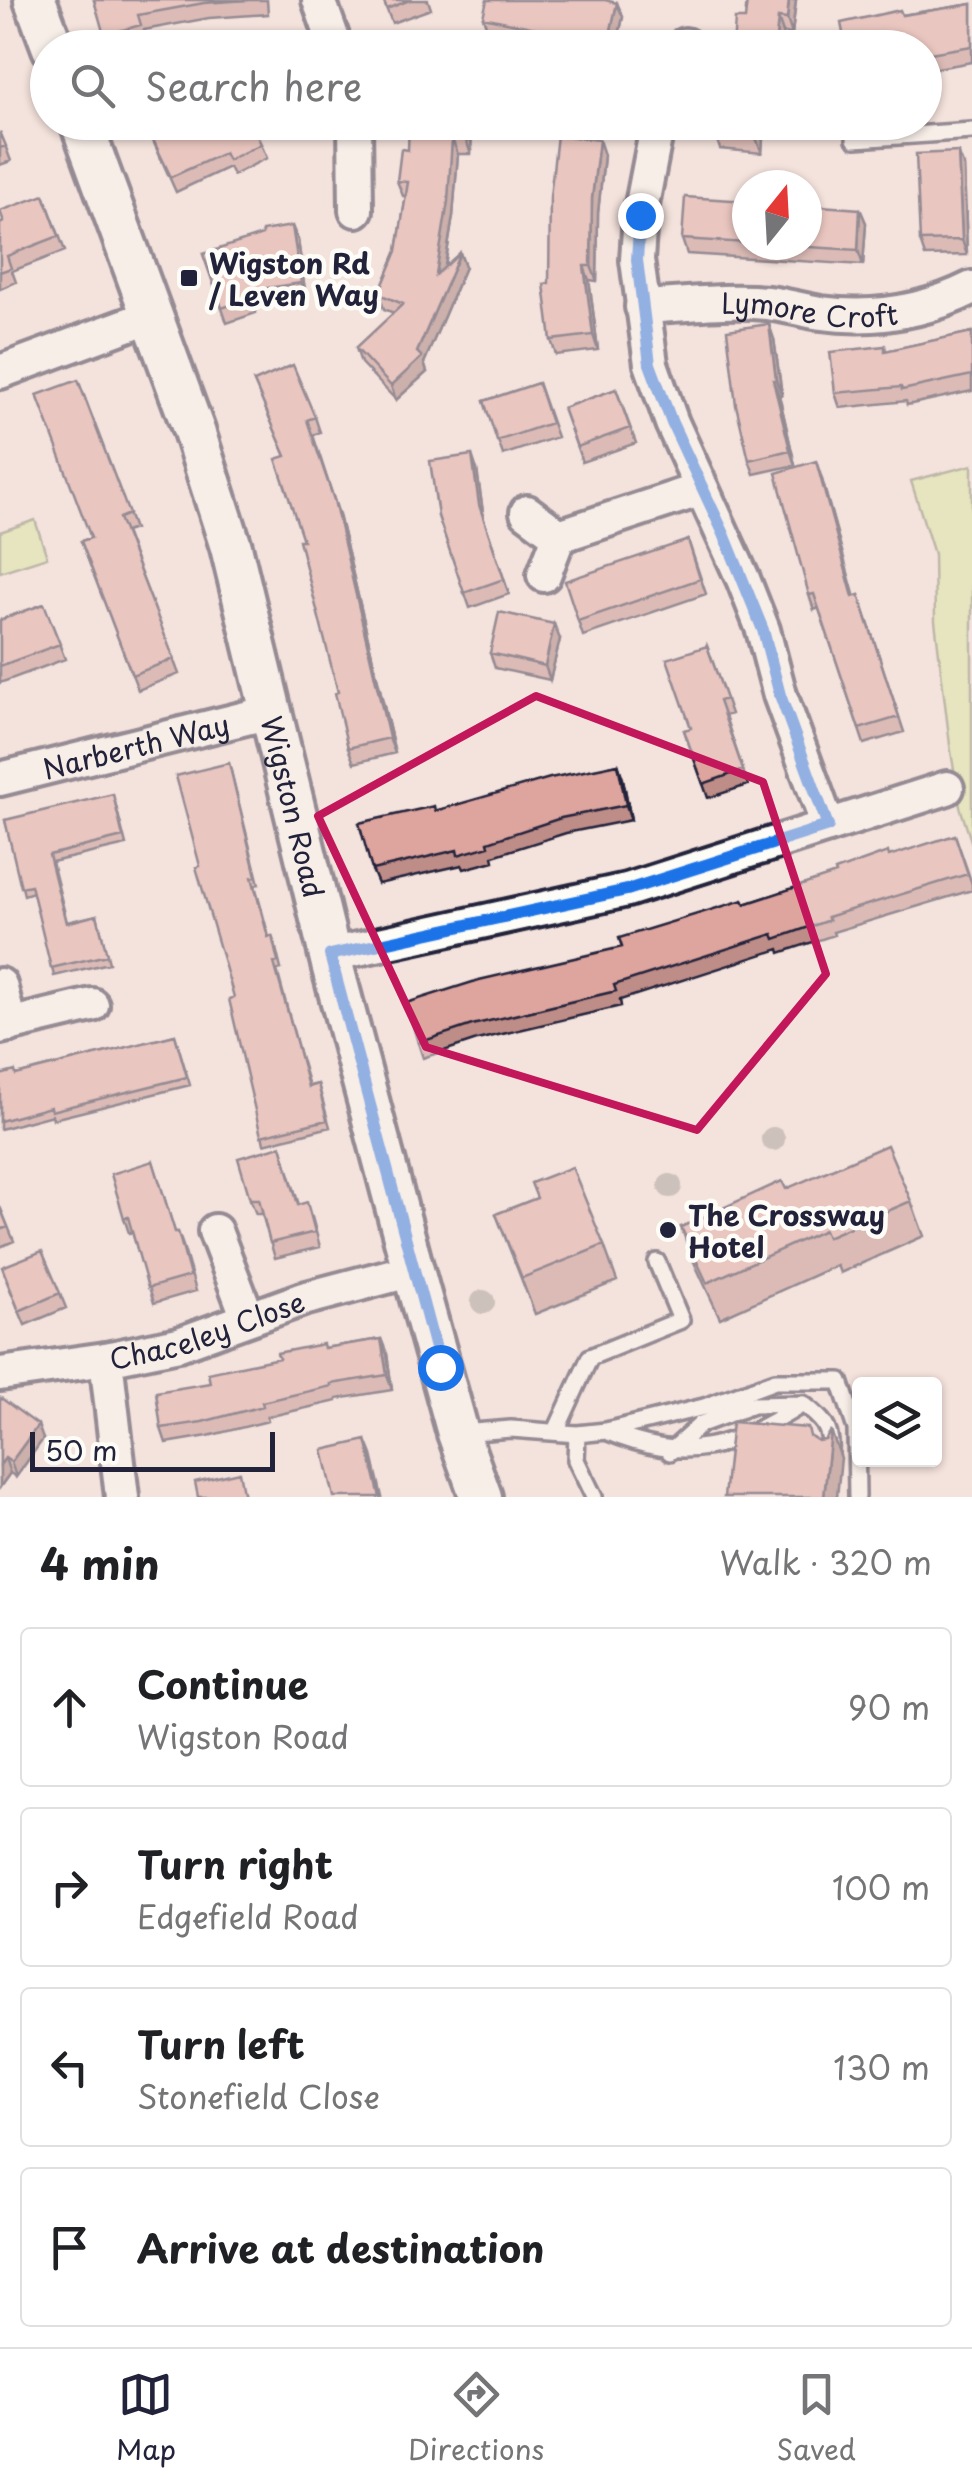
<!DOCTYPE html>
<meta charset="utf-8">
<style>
body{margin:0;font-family:"Playpen Sans",sans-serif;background:#f2f2f2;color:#202124}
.controls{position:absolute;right:30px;bottom:30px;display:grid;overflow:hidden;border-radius:10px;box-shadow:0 2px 8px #0004}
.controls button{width:90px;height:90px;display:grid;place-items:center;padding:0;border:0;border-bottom:2px solid #e0e0e0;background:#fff;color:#202124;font:50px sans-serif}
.compass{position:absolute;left:732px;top:170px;width:90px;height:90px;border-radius:50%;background:#fff;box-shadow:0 2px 8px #0004;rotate:18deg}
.scale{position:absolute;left:30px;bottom:25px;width:245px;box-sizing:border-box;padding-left:10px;border:5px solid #22223b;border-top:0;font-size:28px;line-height:35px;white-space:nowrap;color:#22223b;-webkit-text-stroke:8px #fdfcf7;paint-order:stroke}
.stop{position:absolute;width:30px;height:30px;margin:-22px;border:8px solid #1a73e8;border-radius:50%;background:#fff}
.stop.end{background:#1a73e8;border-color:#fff;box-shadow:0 2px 10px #0008}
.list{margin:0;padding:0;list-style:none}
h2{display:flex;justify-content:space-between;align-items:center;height:130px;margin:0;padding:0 40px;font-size:42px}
h2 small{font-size:32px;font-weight:400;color:#757577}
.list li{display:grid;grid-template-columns:65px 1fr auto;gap:30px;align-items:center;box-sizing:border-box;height:160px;margin:0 20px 20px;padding:0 20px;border:2px solid #e0e0e0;border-radius:10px}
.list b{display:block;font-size:38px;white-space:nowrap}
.list p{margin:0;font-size:32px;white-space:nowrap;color:#757577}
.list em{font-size:32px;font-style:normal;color:#757577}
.icon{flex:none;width:55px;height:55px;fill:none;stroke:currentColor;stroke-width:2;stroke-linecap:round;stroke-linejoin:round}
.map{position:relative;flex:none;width:972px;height:1497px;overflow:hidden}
.search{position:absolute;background:#fff;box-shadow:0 2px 8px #0004;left:30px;right:30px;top:30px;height:110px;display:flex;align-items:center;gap:25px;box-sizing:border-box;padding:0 35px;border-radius:55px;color:#757577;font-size:38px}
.sheet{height:850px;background:#fff}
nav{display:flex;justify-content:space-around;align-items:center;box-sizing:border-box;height:140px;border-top:2px solid #e0e0e0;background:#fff;font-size:28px;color:#757577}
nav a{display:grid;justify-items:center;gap:5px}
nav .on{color:#22223b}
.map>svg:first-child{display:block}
.green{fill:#d6e89b;stroke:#7c856b;stroke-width:2.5}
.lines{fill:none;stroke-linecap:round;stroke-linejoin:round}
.service-casing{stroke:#22223b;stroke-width:22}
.minor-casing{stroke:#22223b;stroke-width:40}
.tertiary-casing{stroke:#22223b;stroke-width:48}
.service{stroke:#fdfcf7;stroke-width:15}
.minor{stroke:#fdfcf7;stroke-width:32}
.tertiary{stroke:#fdfcf7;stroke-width:40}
.tree{fill:#9e9993}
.wall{fill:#bf8d88;stroke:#22223b;stroke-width:2.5}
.shaded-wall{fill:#9b736f;stroke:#22223b;stroke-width:2.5}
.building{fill:#dea49e;stroke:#22223b;stroke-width:2.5}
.route{stroke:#1a73e8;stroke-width:12}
.marked{fill:none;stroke:#c2185b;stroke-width:8;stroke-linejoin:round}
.poi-dot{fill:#22223b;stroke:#fdfcf7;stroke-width:4}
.labels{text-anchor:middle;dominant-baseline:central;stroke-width:9;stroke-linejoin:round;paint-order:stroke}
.poi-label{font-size:28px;font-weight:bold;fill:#22223b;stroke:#fdfcf7;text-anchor:start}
.street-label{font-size:28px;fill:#22223b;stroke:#fdfcf7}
</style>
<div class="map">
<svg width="972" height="1497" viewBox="0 0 972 1497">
<rect width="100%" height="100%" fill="#f4e2dc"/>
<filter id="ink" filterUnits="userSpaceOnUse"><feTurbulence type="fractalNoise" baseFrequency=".01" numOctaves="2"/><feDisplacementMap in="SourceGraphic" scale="20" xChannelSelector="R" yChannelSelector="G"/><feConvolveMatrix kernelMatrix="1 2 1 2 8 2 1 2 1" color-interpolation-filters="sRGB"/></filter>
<g filter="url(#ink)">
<!-- green -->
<path class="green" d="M972,465V844L960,807L950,745L935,621L934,554L911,481Z
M35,520L47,557L0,572V532Z"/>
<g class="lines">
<!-- service casing -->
<g class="service-casing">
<path id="service" d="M855,139L972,131
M556,1431L590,1357L681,1320L657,1262
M606,1431C687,1465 732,1448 803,1404C821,1418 832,1427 830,1452
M461,1433L511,1429L577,1434L606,1431L704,1407L775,1381H840L856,1429L857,1497
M577,1434L576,1460L594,1497
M670,1452L701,1424L753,1405L802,1404"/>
</g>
<!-- minor casing -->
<g class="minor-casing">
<g id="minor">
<path d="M319,0L336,48"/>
<path d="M685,48V45"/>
<path d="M355,122L356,210"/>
<path d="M658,122L640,215L637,260L651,364L672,423L743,579L763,630L780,695L828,826"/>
<path id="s1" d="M642,307C683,305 726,299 767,303C785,305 802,310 821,313C874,320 924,312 972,288"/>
<path d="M0,372L151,316"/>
<path d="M527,512L559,536"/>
<path d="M544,575L559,536L702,489"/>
<path id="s2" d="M0,779L270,712"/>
<path d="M330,955L627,890L947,788"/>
<path d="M0,985L10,1025"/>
<path d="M0,1027L92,1005"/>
<path d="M215,1231L248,1318"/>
<path d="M106,1359L122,1497"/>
<path id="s3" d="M0,1374L106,1359L179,1344L303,1299L413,1270"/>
</g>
</g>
<!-- tertiary casing -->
<g class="tertiary-casing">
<g id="tertiary">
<path d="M35,0L53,48"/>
<path id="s4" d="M81,122L194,431L231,547L333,968L413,1270L458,1433L481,1497"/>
</g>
</g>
<!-- service -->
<use href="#service" class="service"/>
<!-- minor -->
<use href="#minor" class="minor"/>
<!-- tertiary -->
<use href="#tertiary" class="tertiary"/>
</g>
<!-- trees -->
<g class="tree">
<circle cx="773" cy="1139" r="12"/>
<circle cx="670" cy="1186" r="12"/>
<circle cx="483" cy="1302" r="12"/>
</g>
<!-- wall -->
<path class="wall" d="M94,0H267L268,14L209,18L144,30L146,40L116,48H109Z
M383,0H428L431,9L392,23Z
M796,0L792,34L783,33L745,19Z
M617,3L623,17L616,48H564L488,31L483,17Z
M972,4V62L926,70L924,65V48L902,15Z
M472,122L471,154H458L453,216L445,266L460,253L465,267L424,363L427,372L396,400L361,363L356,348L394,313L384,309L379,294L397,251L406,196H403L397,181Z
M764,122L762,153L720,149L715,134Z
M146,125L261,144L267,158L233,175L229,167L176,192Z
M0,132L11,161L0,165Z
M604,155L598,213L597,281L589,280L598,350L556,355L551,340L549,283Z
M964,167L967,255L925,256L920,241Z
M44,195L65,251L12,271L16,282L0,289V224Z
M747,201V245H807L860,209L866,223L863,265L687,254L682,239Z
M298,240L306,298L254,305L256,313L227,323L203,254Z
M972,332V391L907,405L906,401L840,408L835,393L885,346L886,351Z
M774,339L782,395H779L795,465L754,474L749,460Z
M78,380L134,529L125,532L179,674L138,690L81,541L90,538Z
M254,382L315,417L320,432L313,435L339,515L395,753L354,763L348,748L338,692L286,456Z
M538,383L557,437L503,455L484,401Z
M616,389L636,443L582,462L563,408Z
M477,470L484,520L509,594L470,608L438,516Z
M821,476L854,597L859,595L904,732L864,744L819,608L814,610L809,595Z
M688,540L706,594L583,636L578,621Z
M44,604L65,659L0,683V620Z
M560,639L550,680L495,668L490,653Z
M707,646L731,714L725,716L748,785L708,798L684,730L691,728Z
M229,763L259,884L255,885L269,937L272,936L275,944L281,969L277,970L299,1052L309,1086L318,1084L330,1127L264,1144L234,997Z
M618,764L623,779L631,820L566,833L493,856L494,861L464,869L462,865L378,884L372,870L435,811Z
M115,802L126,845L52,862L67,922L97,915L109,963L54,976L33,892L24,895L5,820Z
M955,835L972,884V890L833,932L834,935L780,953L779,949L620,1000L621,1006L477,1040L423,1058L418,1043L622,947L745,904Z
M175,1035L190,1085L53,1119L52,1115L0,1129V1075H16Z
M281,1146L299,1205L312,1217L320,1247L275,1258L262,1214H256L250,1199Z
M153,1161L175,1232H178L183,1246L196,1291L154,1303L132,1232L129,1233L124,1218Z
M786,1189L911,1201L924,1236L840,1273L837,1265L720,1318L694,1262L681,1227Z
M537,1198L604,1245L617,1281L535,1314L496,1214Z
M0,1207L14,1241L0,1247Z
M7,1282L60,1293L66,1308L25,1325Z
M381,1339L387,1354L392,1390L337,1399V1401L267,1417L268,1421L208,1436L166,1443L161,1428L210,1383L324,1348Z
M0,1401L43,1439L16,1477L10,1473L0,1487Z"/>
<!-- shaded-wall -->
<path class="shaded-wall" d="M789,0H796L792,34L787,19Z
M617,3L623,17L616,48H609L608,43Z
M778,18L783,33L782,48H775Z
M466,122H472L471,154L466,140Z
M758,122H764L762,153L756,138Z
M452,139L458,154L453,216L441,290L436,275Z
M599,140L604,155L598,213L597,281L591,266L592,198Z
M958,152L964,167L967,255L962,240Z
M860,209L866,223L863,265L858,250Z
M292,226L298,240L306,298L301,283Z
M460,253L465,267L424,363L427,372L396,400L391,386L417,352Z
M584,266L589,280L598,350L593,335Z
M769,324L774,339L782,395L776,380Z
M773,380L779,395L795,465L790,450Z
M307,420L339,515L395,753L389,738Z
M472,455L477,470L484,520L509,594L479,505Z
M816,461L821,476L859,612L853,597Z
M554,624L560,639L550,680L545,666Z
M618,764L623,779L631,820L626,805Z
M381,1339L387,1354L392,1390L387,1375Z
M38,1425L43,1439L16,1477L11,1462Z
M831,1431L841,1458L837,1497H824Z
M366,1440L372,1455L382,1497H380Z
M5,1458L10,1473L0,1487V1465Z"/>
<!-- building -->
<path class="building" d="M94,0H248L204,3L138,15L141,25L104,35Z
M383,0H410L387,9Z
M487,0H605L617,3L608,43L483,17Z
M747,0H789L787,19L778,18L775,48H733L735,19H745Z
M972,4V46L924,54V48H846L841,23L900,10L902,15Z
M151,122H251L261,144L228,160L224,153L171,177L146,125Z
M409,122H466V140L452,139L448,201L436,275L460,253L417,352L422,357L391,386L356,348L403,304L379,294L397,251L408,182L397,181L401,149L408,150Z
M716,122H758L756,138L715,134Z
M0,132L6,146L0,148Z
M557,135L599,140L592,198L591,266H584L593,335L551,340L544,284L549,283L550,197Z
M958,152L962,240L920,241L916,154Z
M44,195L59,236L7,256L11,268L0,272V224L4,222L0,211Z
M685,197L747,201V243L682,239Z
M807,205L860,209L858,250L775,245H807Z
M292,226L301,283L248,291L251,298L222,308L203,254L262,235V231Z
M769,324L776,380H773L790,450L749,460L736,405L727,330Z
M972,332V375L902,390L901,387L835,393L830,352L885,346V351Z
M293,365L315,417L307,420L334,500L389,738L348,748L335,693L338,692L299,540H303L276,459L286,456L254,382Z
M78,380L129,514L119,518L174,659L132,675L81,541L91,538L37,395Z
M538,383L551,423L497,441L484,401Z
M616,389L630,428L577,447L563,408Z
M472,455L479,505L504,579L464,593L438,516L430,461Z
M816,461L853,597L859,595L899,717L859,729L814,594L809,595L776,473Z
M688,540L700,579L578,621L565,581Z
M44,604L60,644L0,666V620Z
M499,612L554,624L545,666L490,653Z
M707,646L726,699L719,701L743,770L703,784L684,730L691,728L667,659Z
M229,763L256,876L252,877L268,937L272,936L278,962L274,963L297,1045L308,1087L318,1084L327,1120L261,1136L229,999L234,997L196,867L200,866L176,776Z
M618,764L626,805L561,818L488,842L489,846L458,855L457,850L372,870L359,823L434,806L435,811L550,778Z
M113,794L123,837L49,855L66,923L97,915L107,955L51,968L31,885L21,887L5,820Z
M955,835L968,874L827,917L829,920L775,939L773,934L614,985L616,991L472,1025L418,1043L406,1003L479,980L622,947L619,938L743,900L745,904L836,874L835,871L888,852L889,856Z
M175,1035L187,1077L51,1111L50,1107L0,1121V1075L15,1071L16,1075Z
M887,1145L911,1201L827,1237L824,1230L707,1283L681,1227L782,1181L786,1189Z
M281,1146L298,1205L307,1202L315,1232L270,1243L259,1199H250L238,1158Z
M153,1161L175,1232H178L190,1276L148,1288L128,1217L124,1218L111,1174Z
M572,1167L604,1245L522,1278L496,1214L537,1198L531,1183Z
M0,1207L8,1227L0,1230Z
M42,1251L60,1293L19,1311L2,1267Z
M381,1339L387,1375L331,1384L332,1386L262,1402L263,1406L202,1422L161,1428L156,1392L210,1383L208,1373L279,1358L277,1353L323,1344L324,1348Z
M1,1398L38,1425L11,1462L5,1458L0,1465V1401Z
M732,1422L808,1428L810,1436L818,1441L825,1440L831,1431L824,1497H724Z
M366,1440L380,1497H334L323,1450Z
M239,1472L244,1497H198L195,1482Z"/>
</g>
<g class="lines" filter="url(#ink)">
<!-- route -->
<path class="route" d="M440,1367L330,955L627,890L828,826L780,695L763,630L724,534L672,423L650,364L637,260L640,215"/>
</g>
<!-- marked area -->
<path d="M0 0H972V1497H0ZM536,696L763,782L826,974L697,1130L426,1047L318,816Z" fill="#f4e2dc" fill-opacity=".55" fill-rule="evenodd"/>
<path class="marked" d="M536,696L763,782L826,974L697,1130L426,1047L318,816Z"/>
<!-- markers -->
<g class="poi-dot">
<rect x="179" y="268" width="20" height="20" rx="5"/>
<circle cx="668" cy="1230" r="10"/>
</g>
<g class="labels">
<!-- poi labels -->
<g class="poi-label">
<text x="209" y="262">Wigston Rd<tspan x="209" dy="32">/ Leven Way</tspan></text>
<text x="688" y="1214">The Crossway<tspan x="688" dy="32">Hotel</tspan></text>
</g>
<!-- street labels -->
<g class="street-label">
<text stroke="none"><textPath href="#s1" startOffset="168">Lymore Croft</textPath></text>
<text stroke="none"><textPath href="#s2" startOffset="140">Narberth Way</textPath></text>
<text stroke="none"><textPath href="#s4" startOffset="718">Wigston Road</textPath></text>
<text stroke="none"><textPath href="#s3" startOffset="212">Chaceley Close</textPath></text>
</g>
</g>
</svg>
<div class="controls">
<button><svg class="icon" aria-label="layers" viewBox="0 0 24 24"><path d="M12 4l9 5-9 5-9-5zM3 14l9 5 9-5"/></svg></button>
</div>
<svg class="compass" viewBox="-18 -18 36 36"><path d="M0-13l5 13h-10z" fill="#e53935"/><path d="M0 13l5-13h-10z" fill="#757577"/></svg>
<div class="scale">50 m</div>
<div class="stop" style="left:440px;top:1367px"></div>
<div class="stop end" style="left:640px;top:215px"></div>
<div class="search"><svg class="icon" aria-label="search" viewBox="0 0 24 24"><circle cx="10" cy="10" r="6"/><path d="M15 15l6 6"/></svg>Search here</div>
</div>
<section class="sheet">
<h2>4 min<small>Walk · 320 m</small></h2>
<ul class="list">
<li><svg class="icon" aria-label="ahead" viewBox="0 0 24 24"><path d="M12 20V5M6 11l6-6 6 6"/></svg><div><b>Continue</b><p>Wigston Road</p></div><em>90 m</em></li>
<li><svg class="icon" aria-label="right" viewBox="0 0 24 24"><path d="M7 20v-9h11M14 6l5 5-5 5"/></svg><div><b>Turn right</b><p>Edgefield Road</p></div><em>100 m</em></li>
<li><svg class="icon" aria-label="left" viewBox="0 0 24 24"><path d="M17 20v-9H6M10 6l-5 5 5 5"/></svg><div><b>Turn left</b><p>Stonefield Close</p></div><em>130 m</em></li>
<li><svg class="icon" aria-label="arrive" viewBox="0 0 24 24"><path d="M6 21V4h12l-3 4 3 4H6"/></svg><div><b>Arrive at destination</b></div></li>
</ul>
</section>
<nav>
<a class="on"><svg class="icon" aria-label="map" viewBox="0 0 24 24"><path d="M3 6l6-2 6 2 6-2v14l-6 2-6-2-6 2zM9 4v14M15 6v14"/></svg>Map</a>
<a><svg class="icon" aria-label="directions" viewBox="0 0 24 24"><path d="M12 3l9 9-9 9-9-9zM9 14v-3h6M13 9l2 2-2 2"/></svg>Directions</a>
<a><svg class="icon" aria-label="saved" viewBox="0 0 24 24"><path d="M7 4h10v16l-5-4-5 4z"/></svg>Saved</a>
</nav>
